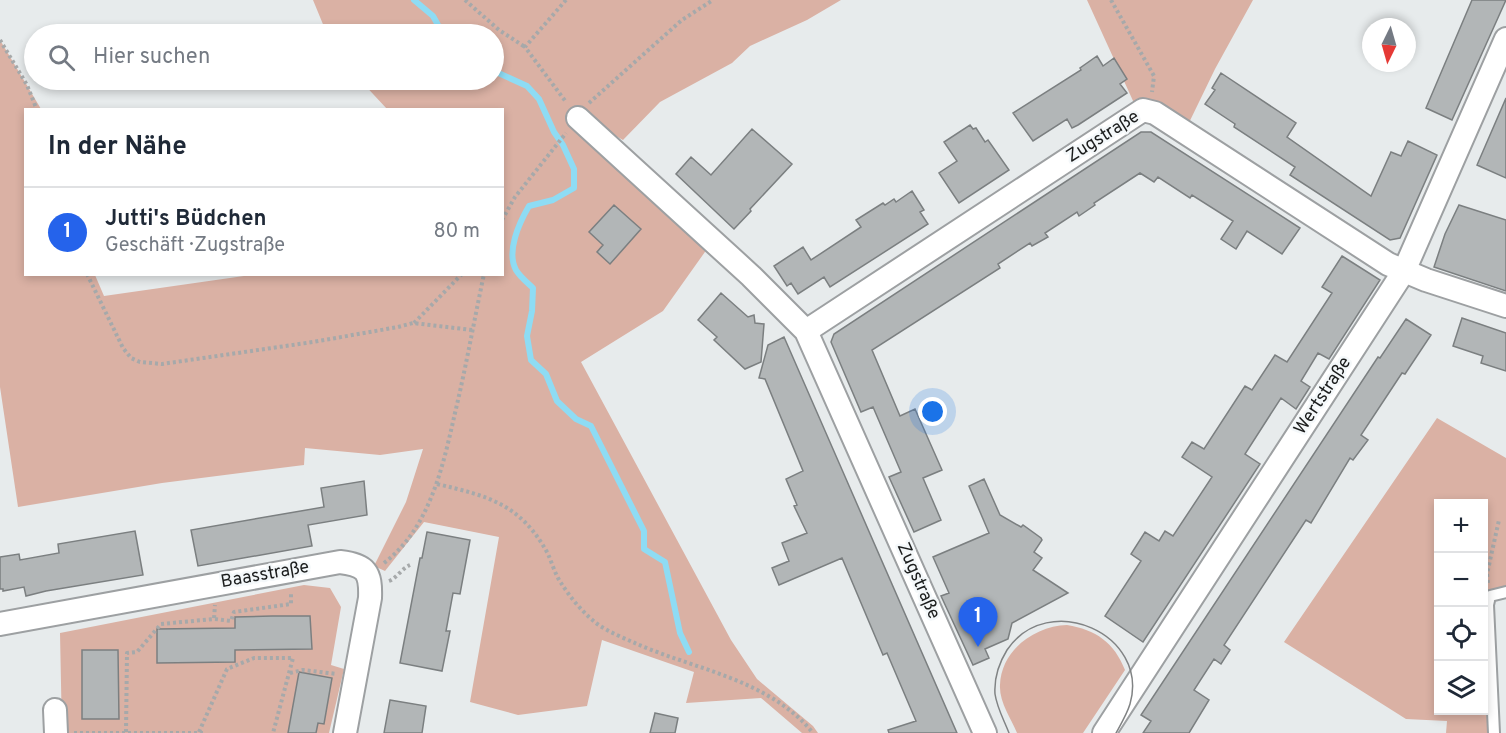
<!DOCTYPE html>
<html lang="de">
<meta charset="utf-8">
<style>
body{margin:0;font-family:Overpass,sans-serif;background:#f2f2f3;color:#1f2937}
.controls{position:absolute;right:18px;bottom:18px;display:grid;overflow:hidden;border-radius:0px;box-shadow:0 3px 9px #0003}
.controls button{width:54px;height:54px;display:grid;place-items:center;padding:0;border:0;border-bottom:2px solid #e0e1e3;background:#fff;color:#1f2937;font:30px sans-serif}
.compass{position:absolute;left:1362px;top:18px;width:54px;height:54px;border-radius:50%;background:#fff;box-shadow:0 3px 9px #0003;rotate:185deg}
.you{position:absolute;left:933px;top:412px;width:21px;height:21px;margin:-15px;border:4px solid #fff;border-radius:50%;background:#1a73e8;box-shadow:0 0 0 9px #1a73e833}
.badge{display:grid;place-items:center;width:39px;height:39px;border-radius:50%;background:#2563eb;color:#fff;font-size:20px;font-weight:700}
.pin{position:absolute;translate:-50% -50px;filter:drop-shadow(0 2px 3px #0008)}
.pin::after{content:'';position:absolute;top:32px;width:21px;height:18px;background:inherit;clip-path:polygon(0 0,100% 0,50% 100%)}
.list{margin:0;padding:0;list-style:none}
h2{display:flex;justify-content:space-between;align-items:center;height:78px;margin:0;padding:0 24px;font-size:26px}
h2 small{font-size:20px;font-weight:400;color:#747a83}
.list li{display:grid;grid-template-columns:39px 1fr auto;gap:18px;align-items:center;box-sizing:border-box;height:90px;padding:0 24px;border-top:2px solid #e0e1e3}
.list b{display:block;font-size:22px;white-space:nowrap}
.list p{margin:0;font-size:20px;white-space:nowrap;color:#747a83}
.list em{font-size:20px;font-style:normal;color:#747a83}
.icon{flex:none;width:33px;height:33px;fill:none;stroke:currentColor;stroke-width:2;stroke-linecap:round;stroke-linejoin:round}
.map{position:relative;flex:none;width:1506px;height:733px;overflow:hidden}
.search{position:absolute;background:#fff;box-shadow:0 3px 9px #0003;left:24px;top:24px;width:480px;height:66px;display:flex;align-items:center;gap:15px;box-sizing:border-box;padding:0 21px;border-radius:33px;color:#747a83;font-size:22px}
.panel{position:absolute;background:#fff;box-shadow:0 3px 9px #0003;left:24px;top:108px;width:480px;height:168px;border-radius:0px}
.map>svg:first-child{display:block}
.green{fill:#dab1a4}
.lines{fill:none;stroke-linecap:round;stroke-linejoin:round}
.stream{stroke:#8edcf4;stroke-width:6}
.building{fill:#b2b6b7;stroke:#7b7f80;stroke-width:1.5}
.service-casing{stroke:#9da0a2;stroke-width:14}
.minor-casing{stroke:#9da0a2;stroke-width:26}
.path{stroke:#a6a9aa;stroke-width:4;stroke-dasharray:3 3;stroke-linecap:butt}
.service{stroke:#fff;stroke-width:10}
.minor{stroke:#fff;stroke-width:22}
.tram{stroke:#808384;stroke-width:1.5}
.labels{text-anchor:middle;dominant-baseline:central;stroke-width:5;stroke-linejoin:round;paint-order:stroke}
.street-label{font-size:18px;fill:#1b1d1d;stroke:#f4f8fa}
</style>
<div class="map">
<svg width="1506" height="733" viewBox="0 0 1506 733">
<rect width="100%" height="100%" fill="#e7ebec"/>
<!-- green -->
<path class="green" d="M313,0H841L807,20L750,46L732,63L660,102L623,140L598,126L712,242L663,311L581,362L731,640L757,679L813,726L818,733H802L761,698L686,703L694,672L602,640L587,706L518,715L470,702L499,537L424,522L385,571L374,566L406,502L423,449L380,455L305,448L304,465L162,483L18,507L0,387V40L41,109L26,110V274L95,275L104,296L257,274H502V110L387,109L360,80H494V34H327Z
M1087,0H1253L1215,69L1184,133L1134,103Z
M1437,418L1506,458V599L1484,598V504H1438V710H1484V640L1490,733H1446L1447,721L1406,719L1284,642Z
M304,585L330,588L341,607L331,665L344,669L329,733H62L60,633Z
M1067,625C1096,630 1114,642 1125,670L1083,733H1017C1011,718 999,702 1000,685C1001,650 1035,626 1067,625Z"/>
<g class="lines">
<!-- stream -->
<path class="stream" d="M414,0L433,16L443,34
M494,71L527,86L539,99L554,132L563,145L574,169V188L553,200L529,206C519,223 506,252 516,270C520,277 528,283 533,288L532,311L527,336L531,360L546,374L557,401L576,419L591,426L644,531V549L665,562L680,633L689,652"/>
</g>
<!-- building -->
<path class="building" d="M1472,0H1506L1452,120L1426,108Z
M1097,56L1103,66L1114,58L1127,79L1120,84L1127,93L1078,125L1072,128L1067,119L1033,141L1013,113L1081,70L1080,68Z
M1221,73L1296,123L1287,137L1371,196L1391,152L1401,156L1408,141L1437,155L1400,238L1390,240L1290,175L1295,167L1234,127L1235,124L1205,104L1215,90L1212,88Z
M1506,98V178L1477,165Z
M970,125L973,129L976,128L985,142L988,140L1009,170L959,203L939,173L957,161L944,142Z
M752,129L792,164L750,209L751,211L734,229L676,174L691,157L711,175Z
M1141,132H1151L1300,228L1282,254L1247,231L1236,249L1221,239L1233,221L1192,195L1190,198L1158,177L1154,182L1140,173L1094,203L1095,205L1079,216L1077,212L1045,233L1048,237L1032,246L1030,243L998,264L1000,268L872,350L900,416L915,409L942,470L923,478L941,520L914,532L889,477L901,472L873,407L861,412L831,342L834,334Z
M912,191L924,210L920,212L928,224L830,287L824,277L798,294L791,283L787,286L774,266L803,247L811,260L861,227L856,220L883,203L885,205L894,199L896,202Z
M614,205L641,229L610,264L597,252L603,245L589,232Z
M1459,205L1506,220V291L1434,267L1445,234Z
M1342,256L1380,280L1329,359L1318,353L1301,381L1310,387L1296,409L1281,398L1245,454L1260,464L1143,642L1105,616L1141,561L1131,554L1145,532L1159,541L1165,531L1173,536L1212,477L1182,457L1192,442L1204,449L1245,386L1252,390L1275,355L1287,362L1332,293L1322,287Z
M721,293L748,317L754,315L755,323L764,324L761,362L745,369L714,340L717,337L698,320Z
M1462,318L1506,333V371L1481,363L1483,356L1453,346Z
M1406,319L1431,335L1405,374L1402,373L1361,435L1368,440L1353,460L1350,458L1311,523L1306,520L1224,645L1230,650L1221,664L1214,659L1194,690L1209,700L1189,733H1143L1151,721L1141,715L1378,357L1380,358Z
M784,337L843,472L957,733H889L888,730L916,721L887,653L883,655L842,558L779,585L772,568L789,561L782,543L807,533L794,506L797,505L786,479L803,471L765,379L759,378L768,345Z
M984,479L1000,515L1021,527L1023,525L1041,538L1042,540L1034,552L1042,558L1033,570L1068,593L1012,623L1008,639L985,649L989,658L973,665L941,596L949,593L933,557L989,533L969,486Z
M364,481L367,515L308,525L312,546L198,566L191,530L324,507L321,488Z
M135,531L143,575L46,591L26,596L24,587L3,591V589H0V557L19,554L20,560L59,553L58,544Z
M427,532L470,540L460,594L453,593L446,631H450L442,671L400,663L420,558H422Z
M272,616H310L312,649L235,650V662L157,663V629L235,628V617Z
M82,650H118L119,719H82Z
M299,672L332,678L324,724L318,723L316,733H288Z
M390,700L426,706L422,733H384Z
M655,713L678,718L675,733H650Z"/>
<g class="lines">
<!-- service casing -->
<g class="service-casing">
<path id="service" d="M1494,733L1488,605L1490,596L1506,592"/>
</g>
<!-- minor casing -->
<g class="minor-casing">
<path id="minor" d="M578,118L751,276L806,331L985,733
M806,331L1143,110L1155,113L1388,264L1426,280L1506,306
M0,624L340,562C366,565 371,572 370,598L345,733
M55,710L56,733
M1104,733L1404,271L1506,39"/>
</g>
<!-- path -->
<path class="path" d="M465,0L499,30L525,47
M566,0L525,47L566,102
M1111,0L1154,76L1152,92
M0,40L27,85L37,110
M589,103L682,20L713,0
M502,220L515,197L566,133
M87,274L123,348L131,358L140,362L162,364L313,342L398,327L413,323L472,330
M414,323L462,274
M437,484C488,496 521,504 548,554C552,563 555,574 561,583C570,597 583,613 596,623C608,632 624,638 637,644C697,670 770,680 813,733
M384,563C430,528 443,466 455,413C466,367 474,321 484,274
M389,581C397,578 401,569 410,565
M1488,583L1487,574L1499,520
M215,619L231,621L234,612L291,604V593
M290,673L303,670L337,674
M126,732L127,653L137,652L161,624L214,619L215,605
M199,732L227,669L254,658H293L273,733
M74,733H203"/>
<!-- service -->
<use href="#service" class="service"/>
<!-- minor -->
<use href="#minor" class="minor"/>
<!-- tram -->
<path class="tram" d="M1009,733C1004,720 997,708 995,694C994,679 999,663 1007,650C1048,589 1150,634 1130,704C1127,714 1121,724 1116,733"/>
</g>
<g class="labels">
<!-- street labels -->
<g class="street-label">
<text transform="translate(1103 137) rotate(-32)">Zugstraße</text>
<text transform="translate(1323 396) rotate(-57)">Wertstraße</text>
<text transform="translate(265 575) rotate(-10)">Baasstraße</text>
<text transform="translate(918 581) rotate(66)">Zugstraße</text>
</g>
</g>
</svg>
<div class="controls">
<button>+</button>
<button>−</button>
<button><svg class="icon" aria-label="locate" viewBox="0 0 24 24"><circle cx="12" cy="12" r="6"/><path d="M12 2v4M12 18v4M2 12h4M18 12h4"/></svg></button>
<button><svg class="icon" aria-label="layers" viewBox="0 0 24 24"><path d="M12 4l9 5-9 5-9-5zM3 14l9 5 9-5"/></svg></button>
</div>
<svg class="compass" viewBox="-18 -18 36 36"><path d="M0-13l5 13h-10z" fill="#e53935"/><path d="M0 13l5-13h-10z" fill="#747a83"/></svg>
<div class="you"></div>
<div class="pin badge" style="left:978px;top:647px">1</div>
<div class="search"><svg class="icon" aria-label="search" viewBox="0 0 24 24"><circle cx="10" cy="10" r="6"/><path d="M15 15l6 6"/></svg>Hier suchen</div>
<section class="panel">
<h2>In der Nähe<small></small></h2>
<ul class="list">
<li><span class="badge">1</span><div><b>Jutti's Büdchen</b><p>Geschäft · Zugstraße</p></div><em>80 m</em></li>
</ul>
</section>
</div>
